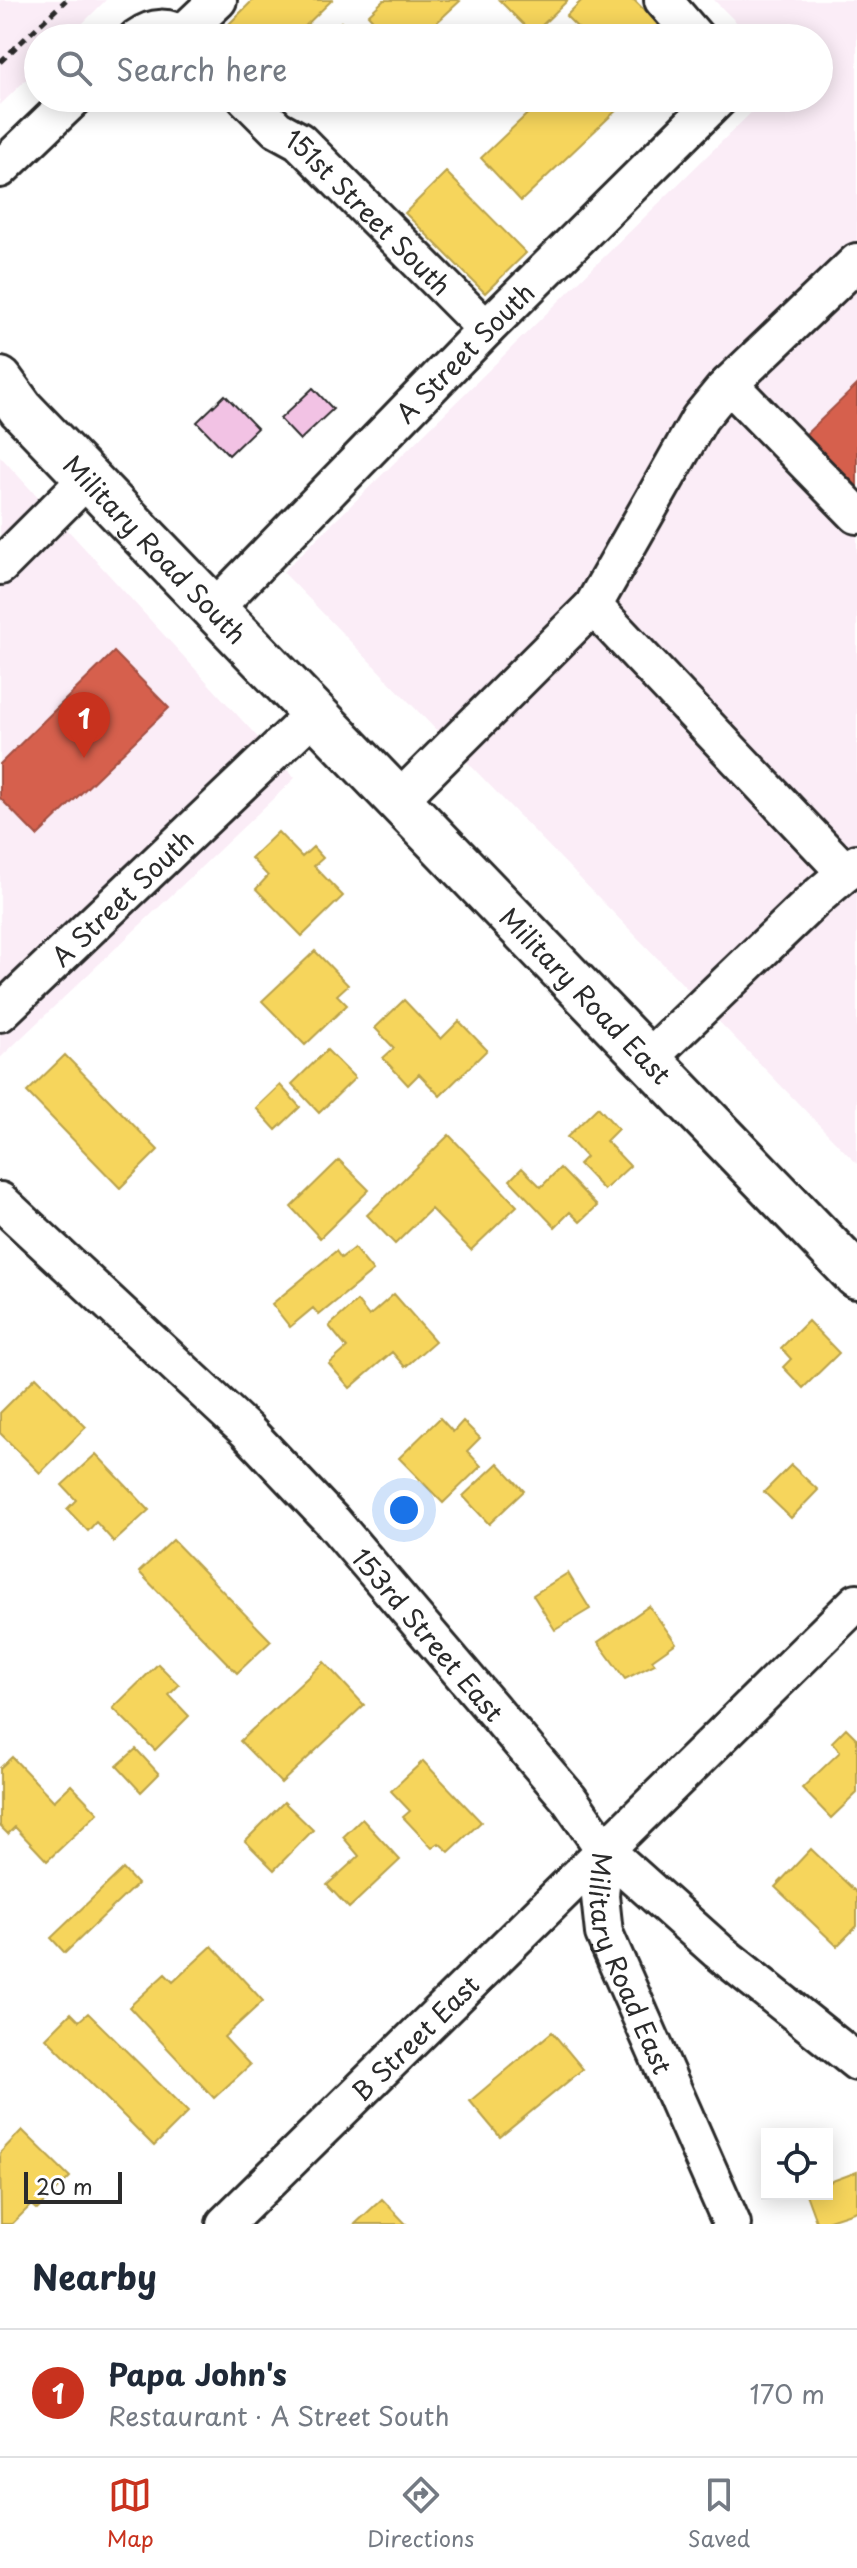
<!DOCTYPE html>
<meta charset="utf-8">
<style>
body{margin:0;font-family:"Playpen Sans",sans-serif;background:#f6f6f7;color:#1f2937}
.controls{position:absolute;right:24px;bottom:24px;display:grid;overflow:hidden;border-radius:0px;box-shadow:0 4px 20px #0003}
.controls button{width:72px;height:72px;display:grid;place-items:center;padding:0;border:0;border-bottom:2px solid #e0e1e3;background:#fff;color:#1f2937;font:40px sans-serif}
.scale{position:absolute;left:24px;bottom:20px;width:98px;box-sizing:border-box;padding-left:8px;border:4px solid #2b2b2b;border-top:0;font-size:22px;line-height:28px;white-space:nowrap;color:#2b2b2b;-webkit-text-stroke:6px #fff;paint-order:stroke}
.you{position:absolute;left:404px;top:1510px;width:28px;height:28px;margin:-20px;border:6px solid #fff;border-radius:50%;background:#1a73e8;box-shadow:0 0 0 12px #1a73e833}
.badge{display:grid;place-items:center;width:52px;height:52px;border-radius:50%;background:#c8321e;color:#fff;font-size:26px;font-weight:700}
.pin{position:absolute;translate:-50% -66px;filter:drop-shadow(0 2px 4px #0008)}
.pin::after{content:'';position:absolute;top:42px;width:28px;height:24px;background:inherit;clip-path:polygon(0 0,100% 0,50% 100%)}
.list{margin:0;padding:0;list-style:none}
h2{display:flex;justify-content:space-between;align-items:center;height:104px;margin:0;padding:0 32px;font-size:34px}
h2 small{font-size:26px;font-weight:400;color:#747a83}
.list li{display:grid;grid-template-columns:52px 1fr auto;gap:24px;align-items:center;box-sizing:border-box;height:128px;padding:0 32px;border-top:2px solid #e0e1e3}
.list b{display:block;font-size:30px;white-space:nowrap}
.list p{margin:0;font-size:26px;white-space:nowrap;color:#747a83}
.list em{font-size:26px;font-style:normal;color:#747a83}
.icon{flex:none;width:44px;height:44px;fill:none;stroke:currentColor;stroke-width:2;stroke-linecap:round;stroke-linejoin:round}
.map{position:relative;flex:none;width:857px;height:2224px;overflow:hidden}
.search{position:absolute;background:#fff;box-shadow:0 4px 20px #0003;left:24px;right:24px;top:24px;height:88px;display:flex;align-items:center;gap:20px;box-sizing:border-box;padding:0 28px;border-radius:44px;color:#747a83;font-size:30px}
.sheet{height:232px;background:#fff}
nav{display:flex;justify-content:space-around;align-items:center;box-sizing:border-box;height:112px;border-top:2px solid #e0e1e3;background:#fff;font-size:22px;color:#747a83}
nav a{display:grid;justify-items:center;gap:4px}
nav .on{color:#c8321e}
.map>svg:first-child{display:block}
.built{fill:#fbedf7}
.homes{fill:#f6d55c;stroke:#b9a24d;stroke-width:2}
.shops{fill:#d6604d;stroke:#a35043;stroke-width:2}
.building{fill:#f2c2e4;stroke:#2b2b2b;stroke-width:2}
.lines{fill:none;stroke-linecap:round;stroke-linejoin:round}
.minor-casing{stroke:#2b2b2b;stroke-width:42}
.major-casing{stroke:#2b2b2b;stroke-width:50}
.path{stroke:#2b2b2b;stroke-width:5;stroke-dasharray:8 6;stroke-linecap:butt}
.minor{stroke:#fff;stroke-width:36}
.major{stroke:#fff;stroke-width:44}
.labels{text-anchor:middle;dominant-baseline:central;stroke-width:8;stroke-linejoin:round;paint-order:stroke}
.street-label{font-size:26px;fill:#2b2b2b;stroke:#fff}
</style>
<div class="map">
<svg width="857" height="2224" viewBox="0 0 857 2224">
<rect width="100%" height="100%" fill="#fff"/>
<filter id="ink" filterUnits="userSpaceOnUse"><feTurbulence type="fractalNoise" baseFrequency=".0125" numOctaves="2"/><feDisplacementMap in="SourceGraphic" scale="16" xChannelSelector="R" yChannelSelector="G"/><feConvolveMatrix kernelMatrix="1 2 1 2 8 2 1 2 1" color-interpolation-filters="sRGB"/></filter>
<g filter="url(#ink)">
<!-- built -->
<path class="built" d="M0,0H106L68,38H38V68L0,105Z
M714,0H857V1164L283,572L766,98H819V38H752Z
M0,456L295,778L0,1058Z"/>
<!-- homes -->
<path class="homes" d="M253,0H332L293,38H215Z
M384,0H458L460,1L420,38H389L368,15Z
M499,0H568L533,34Z
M582,0H634L673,38H588L566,16Z
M341,22L358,38H326Z
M544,98H615L622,105L521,201L481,158Z
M446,172L526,253L485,293L405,213Z
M278,832L302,857L313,847L323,858L314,866L343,896L302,936L256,889L268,876L251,858Z
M315,951L348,985L337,995L347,1005L305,1045L262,1001Z
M404,1000L441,1039L459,1021L487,1050L440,1096L419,1074L408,1085L383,1058L394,1048L375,1028Z
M327,1050L355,1078L319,1113L292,1084Z
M65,1055L158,1150L120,1188L27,1092Z
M280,1085L300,1107L276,1130L256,1108Z
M598,1107L618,1129L606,1141L630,1166L604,1190L579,1164L586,1157L567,1137Z
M449,1135L517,1206L471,1250L431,1209L395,1244L367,1215Z
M339,1160L369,1190L320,1238L291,1207Z
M522,1168L541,1187L560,1168L597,1206L580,1222L570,1212L555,1227L510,1180Z
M354,1248L373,1271L319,1315L313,1308L290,1327L272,1304L336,1251L341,1258Z
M394,1294L435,1341L405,1367L392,1352L350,1388L329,1364L347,1348L329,1326L357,1301L369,1316Z
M808,1321L839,1353L803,1388L783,1367L791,1359L781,1348Z
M36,1377L86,1427L40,1473L0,1433V1413Z
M440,1418L453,1432L463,1421L480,1438L467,1451L481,1466L443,1503L399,1458Z
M96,1454L149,1510L114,1542L96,1522L88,1531L67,1509L76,1500L62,1485Z
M498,1463L524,1491L489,1524L463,1496Z
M791,1465L818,1490L791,1518L764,1492Z
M173,1540L271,1641L237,1673L139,1572Z
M568,1573L590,1609L555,1630L533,1595Z
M649,1606L676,1643L652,1660L655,1664L625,1679L598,1642Z
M324,1662L364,1705L281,1783L240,1741Z
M158,1664L179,1685L169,1695L189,1716L155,1750L113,1708Z
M846,1728L857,1739V1793L831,1818L802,1788L840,1752L832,1742Z
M136,1749L159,1774L141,1792L117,1766Z
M12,1757L54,1801L71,1785L98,1813L47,1861L15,1827L8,1834L0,1826V1768Z
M423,1761L481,1822L449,1852L439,1843L432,1848L403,1817L410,1811L391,1791Z
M284,1802L313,1830L274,1870L245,1841Z
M362,1819L400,1860L349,1908L327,1885L359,1856L343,1837Z
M811,1849L857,1893V1926L837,1946L775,1887Z
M123,1869L137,1884L65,1953L51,1938Z
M212,1946L263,2001L224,2037L250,2065L214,2098L129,2007L165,1974L173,1982Z
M71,2013L79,2021L88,2013L188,2112L154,2146L46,2038Z
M552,2032L583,2069L500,2137L470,2101Z
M22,2130L70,2177L37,2210L31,2205L12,2224H1L0,2153Z
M857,2172V2211L817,2224L806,2194H827V2183Z
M382,2199L406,2224H355Z"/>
<!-- shops -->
<path class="shops" d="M857,385V491L804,436Z
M114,652L169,708L37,836L0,798V764Z"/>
<!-- building -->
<path class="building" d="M313,388L333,409L300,440L280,419Z
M225,395L257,428L229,455L197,422Z"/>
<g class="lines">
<!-- minor casing -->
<g class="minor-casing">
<g id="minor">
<path d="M663,0L696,38"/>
<path d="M182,34L218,0"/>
<path d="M137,38C153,26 169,25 186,38"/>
<path id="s1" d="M246,98L277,129L299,141L486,329"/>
<path d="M0,169L74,98"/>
<path d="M729,384L857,515"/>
<path d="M0,566L88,478"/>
<path d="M593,606L846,873"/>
<path id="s2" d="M213,610L486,329L719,98"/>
<path d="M398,801L593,606L700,418L723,390L857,262"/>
<path id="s3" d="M0,1013L314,714"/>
<path d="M648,1059L816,898L857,863"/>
<path id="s4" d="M0,1201L246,1430L333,1522L569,1799L604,1849L718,1951L857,2062"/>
<path id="s5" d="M604,1849L600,1896L604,1933L732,2224"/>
<path id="s6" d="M225,2224L857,1602"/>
</g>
</g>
<!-- major casing -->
<g class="major-casing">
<g id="major">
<path id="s7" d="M0,380L21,409L857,1276"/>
</g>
</g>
<!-- path -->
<path class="path" d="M0,62L66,0"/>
<!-- minor -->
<use href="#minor" class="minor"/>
<!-- major -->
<use href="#major" class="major"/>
</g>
</g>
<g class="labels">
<!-- street labels -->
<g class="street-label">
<text stroke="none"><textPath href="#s1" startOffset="168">151st Street South</textPath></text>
<text stroke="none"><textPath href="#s2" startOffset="360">A Street South</textPath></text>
<text stroke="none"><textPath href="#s7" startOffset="230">Military Road South</textPath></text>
<text stroke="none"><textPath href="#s3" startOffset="168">A Street South</textPath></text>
<text stroke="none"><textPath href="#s7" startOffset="850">Military Road East</textPath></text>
<text stroke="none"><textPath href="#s4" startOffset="610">153rd Street East</textPath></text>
<text stroke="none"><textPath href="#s5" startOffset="120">Military Road East</textPath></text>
<text stroke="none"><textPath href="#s6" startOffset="266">B Street East</textPath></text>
</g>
</g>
</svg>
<div class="controls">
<button><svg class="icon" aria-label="locate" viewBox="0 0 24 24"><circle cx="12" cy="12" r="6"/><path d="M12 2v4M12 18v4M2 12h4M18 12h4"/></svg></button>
</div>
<div class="scale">20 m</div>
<div class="you"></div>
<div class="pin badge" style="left:84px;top:758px">1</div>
<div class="search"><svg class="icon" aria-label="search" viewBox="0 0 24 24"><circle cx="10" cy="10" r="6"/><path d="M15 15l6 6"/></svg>Search here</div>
</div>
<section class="sheet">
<h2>Nearby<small></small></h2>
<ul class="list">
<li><span class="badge">1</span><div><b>Papa John's</b><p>Restaurant · A Street South</p></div><em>170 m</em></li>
</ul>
</section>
<nav>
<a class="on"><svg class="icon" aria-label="map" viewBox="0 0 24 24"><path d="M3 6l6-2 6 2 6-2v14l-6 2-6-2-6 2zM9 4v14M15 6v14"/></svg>Map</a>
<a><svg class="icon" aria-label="directions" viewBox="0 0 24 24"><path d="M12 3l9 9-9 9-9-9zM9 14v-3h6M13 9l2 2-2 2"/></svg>Directions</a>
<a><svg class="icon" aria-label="saved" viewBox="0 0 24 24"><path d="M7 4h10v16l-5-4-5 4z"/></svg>Saved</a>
</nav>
